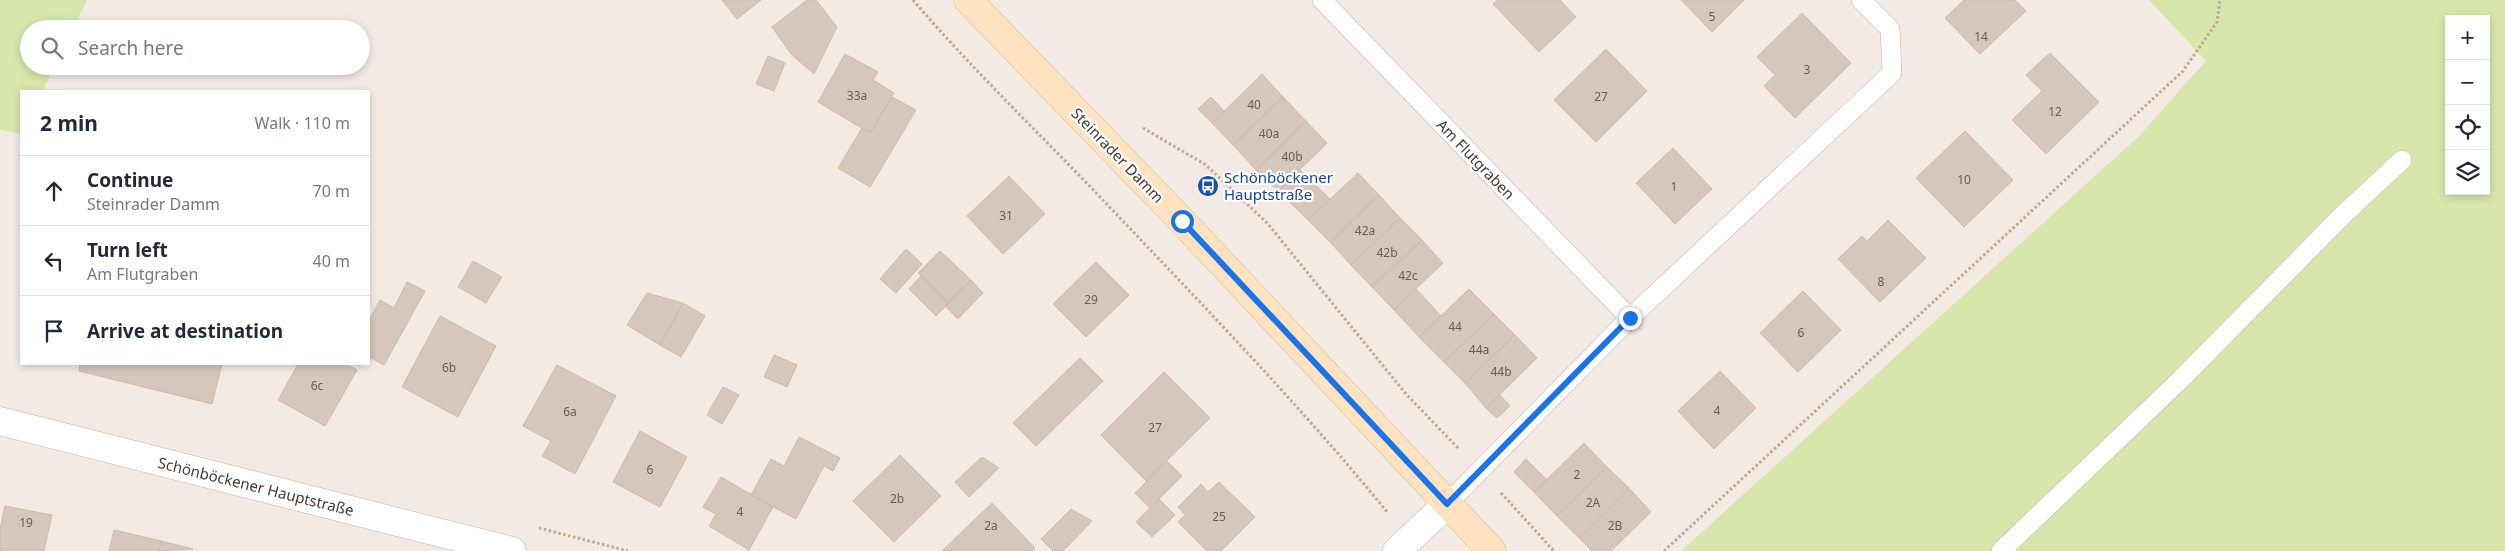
<!DOCTYPE html>
<meta charset="utf-8">
<style>
body{margin:0;font-family:"Noto Sans",sans-serif;background:#f6f6f7;color:#1f2937}
.controls{position:absolute;right:15px;top:15px;display:grid;overflow:hidden;border-radius:0px;box-shadow:0 2px 8px #0003}
.controls button{width:45px;height:45px;display:grid;place-items:center;padding:0;border:0;border-bottom:1px solid #e0e1e3;background:#fff;color:#1f2937;font:25px sans-serif}
.stop{position:absolute;width:15px;height:15px;margin:-11px;border:4px solid #1a73e8;border-radius:50%;background:#fff}
.stop.end{background:#1a73e8;border-color:#fff;box-shadow:0 1px 5px #0008}
.list{margin:0;padding:0;list-style:none}
h2{display:flex;justify-content:space-between;align-items:center;height:65px;margin:0;padding:0 20px;font-size:21px}
h2 small{font-size:16px;font-weight:400;color:#747a83}
.list li{display:grid;grid-template-columns:32px 1fr auto;gap:15px;align-items:center;box-sizing:border-box;height:70px;padding:0 20px;border-top:1px solid #e0e1e3}
.list b{display:block;font-size:19px;white-space:nowrap}
.list p{margin:0;font-size:16px;white-space:nowrap;color:#747a83}
.list em{font-size:16px;font-style:normal;color:#747a83}
.icon{flex:none;width:28px;height:28px;fill:none;stroke:currentColor;stroke-width:2;stroke-linecap:round;stroke-linejoin:round}
.map{position:relative;flex:none;width:2505px;height:551px;overflow:hidden}
.search{position:absolute;background:#fff;box-shadow:0 2px 8px #0003;left:20px;top:20px;width:350px;height:55px;display:flex;align-items:center;gap:12px;box-sizing:border-box;padding:0 18px;border-radius:28px;color:#747a83;font-size:19px}
.panel{position:absolute;background:#fff;box-shadow:0 2px 8px #0003;left:20px;top:90px;width:350px;height:275px;border-radius:0px}
.map>svg:first-child{display:block}
.green{fill:#d7e7ab;fill-rule:evenodd}
.building{fill:#d6c6bb;stroke:#cebaac}
.lines{fill:none;stroke-linecap:round;stroke-linejoin:round}
.service-casing{stroke:#c0b3a9;stroke-width:20}
.minor-casing{stroke:#c0b3a9;stroke-width:29}
.secondary-casing{stroke:#d5b894;stroke-width:29}
.path{stroke:#bfa997;stroke-width:3;stroke-dasharray:2.5 2.5;stroke-linecap:butt}
.service{stroke:#fff;stroke-width:19}
.minor{stroke:#fff;stroke-width:28}
.secondary{stroke:#ffe3c0;stroke-width:28}
.route{stroke:#1a73e8;stroke-width:6}
.labels{text-anchor:middle;dominant-baseline:central;stroke-width:4.5;stroke-linejoin:round;paint-order:stroke}
.number-label{font-size:12px;fill:#685d55}
.street-label{font-size:15px;fill:#433a33;stroke:#fff}
.transit-label{font-size:15px;fill:#164399;stroke:#fff;text-anchor:start}
</style>
<div class="map">
<svg width="2505" height="551" viewBox="0 0 2505 551">
<rect width="100%" height="100%" fill="#f2eae3"/>
<!-- green -->
<path class="green" d="M0,0H87L73,29H29V66H55L42,91H21V134L0,130Z
M2149,0H2505V551H1681L2138,137L2206,61ZM2449,19H2486V191H2449Z"/>
<!-- building -->
<path class="building" d="M722,0H761L737,19Z
M807,0H816L837,27L814,74L791,54L772,27Z
M1498,0H1560L1576,17L1539,52L1493,4Z
M1681,0H1744L1712,32Z
M1964,0H2015L2026,11L1980,54L1945,18Z
M1802,13L1851,63L1795,118L1764,86L1775,75L1757,57Z
M1606,49L1647,91L1596,142L1554,100Z
M2050,53L2099,102L2046,154L2012,120L2042,91L2026,75Z
M845,54L878,72L873,80L894,93L870,133L818,102Z
M768,56L785,63L774,91L756,84Z
M1262,74L1283,97L1233,145L1212,123Z
M892,97L916,110L870,187L838,168L862,128L870,133Z
M1211,97L1224,111L1212,123L1198,109Z
M1283,97L1306,121L1256,170L1233,145Z
M1306,121L1327,143L1278,191L1256,170Z
M1965,131L2013,180L1964,227L1916,178Z
M1673,148L1712,189L1675,224L1636,183Z
M1299,169L1330,199L1308,220L1278,191Z
M1358,173L1379,195L1330,242L1308,220Z
M1009,176L1045,214L1003,254L967,216Z
M1379,195L1400,218L1351,265L1330,242Z
M1400,218L1422,240L1372,287L1351,265Z
M1888,220L1926,258L1880,302L1838,259L1862,236L1867,241Z
M1422,240L1443,263L1394,310L1372,287Z
M906,249L922,264L896,293L880,279Z
M940,251L971,280L949,303L918,273Z
M473,261L502,277L486,303L458,287Z
M1096,262L1129,295L1086,337L1053,304Z
M921,276L949,303L936,316L909,289Z
M971,280L983,293L958,319L945,306Z
M407,282L425,291L384,365L369,357V321L380,300L394,308Z
M1416,289L1441,316L1419,337L1394,310Z
M1469,289L1494,314L1444,362L1419,337Z
M1803,291L1841,330L1798,372L1760,333Z
M647,293L683,303L660,345L627,325Z
M683,303L705,316L681,357L660,345Z
M1494,314L1515,335L1465,383L1444,362Z
M440,316L496,346L458,417L402,387Z
M1515,335L1537,358L1486,408L1465,383Z
M774,355L797,365L787,387L764,377Z
M1080,358L1103,381L1036,446L1013,423Z
M80,364H222L212,404L79,371Z
M298,364H346L357,370L325,426L278,400Z
M557,365L616,396L575,474L542,456L551,441L523,426Z
M1720,371L1756,408L1714,449L1678,411Z
M1164,372L1210,418L1146,481L1101,435Z
M723,387L739,395L722,424L707,415Z
M1500,395L1510,406L1497,418L1486,408Z
M640,431L687,457L660,507L613,482Z
M799,437L840,458L833,471L824,466L796,519L751,495L771,459L784,466Z
M1584,443L1607,467L1557,516L1534,492Z
M900,455L941,496L894,542L853,501Z
M982,457L999,468L969,497L955,482Z
M1526,459L1547,480L1534,492L1514,472Z
M1167,461L1182,476L1150,508L1135,493Z
M1607,467L1629,488L1579,538L1557,516Z
M721,477L773,507L749,550L709,526L716,514L703,507Z
M1219,482L1255,517L1221,551H1207L1178,522L1185,515L1178,507L1201,484L1208,492Z
M1629,488L1651,512L1611,551H1592L1579,538Z
M1159,499L1175,515L1152,537L1136,522Z
M992,503L1035,548L1032,551H942Z
M5,506L52,515L44,551H0V529Z
M1071,509L1092,521L1063,551H1053L1041,539Z
M114,530L161,541L159,551H109Z
M161,541L193,549L159,551Z"/>
<g class="lines">
<!-- service casing -->
<g class="service-casing">
<path id="service" d="M1322,0L1630,318
M1447,504L1630,318L1892,73L1890,29L1861,0
M2001,551L2179,381L2344,214L2402,160"/>
</g>
<!-- minor casing -->
<g class="minor-casing">
<path id="minor" d="M0,421L512,551
M1397,551L1447,504"/>
</g>
<!-- secondary casing -->
<g class="secondary-casing">
<path id="secondary" d="M968,0L1182,221L1492,551"/>
</g>
<!-- path -->
<path class="path" d="M913,0C972,69 1038,132 1100,197C1198,300 1298,403 1388,513
M1143,128L1206,165L1268,224L1406,394L1459,449
M1501,493L1554,551
M539,528L628,551
M1664,551L2183,71L2217,22L2220,0"/>
<!-- service -->
<use href="#service" class="service"/>
<!-- minor -->
<use href="#minor" class="minor"/>
<!-- secondary -->
<use href="#secondary" class="secondary"/>
</g>
<g class="lines">
<!-- route -->
<path class="route" d="M1182,221L1447,504L1630,318"/>
</g>
<!-- icons -->
<defs>
<g id="bus-disc" transform="scale(1.125)"><circle r="9.5" fill="#1a4fb4" stroke="#fff"/><path d="M-5-6H5V4H4V6H2V4H-2V6H-4V4H-5ZM-3.5-4V0h7V-4ZM-3.5 1.2v1.5H-2V1.2ZM2 1.2v1.5H3.5V1.2Z" fill="#fff"/></g>
</defs>
<g fill-rule="evenodd">
<use href="#bus-disc" x="1208" y="186"/>
</g>
<g class="labels">
<!-- number labels -->
<g class="number-label">
<text x="1712" y="16">5</text>
<text x="1981" y="36">14</text>
<text x="1807" y="69">3</text>
<text x="857" y="95">33a</text>
<text x="1601" y="96">27</text>
<text x="1254" y="104">40</text>
<text x="2055" y="111">12</text>
<text x="1269" y="133">40a</text>
<text x="1292" y="156">40b</text>
<text x="1964" y="179">10</text>
<text x="1674" y="186">1</text>
<text x="1006" y="215">31</text>
<text x="1365" y="230">42a</text>
<text x="1387" y="252">42b</text>
<text x="1408" y="275">42c</text>
<text x="1881" y="281">8</text>
<text x="1091" y="299">29</text>
<text x="1455" y="326">44</text>
<text x="1801" y="332">6</text>
<text x="1479" y="349">44a</text>
<text x="449" y="367">6b</text>
<text x="1501" y="371">44b</text>
<text x="317" y="385">6c</text>
<text x="1717" y="410">4</text>
<text x="570" y="411">6a</text>
<text x="1155" y="427">27</text>
<text x="650" y="469">6</text>
<text x="1577" y="474">2</text>
<text x="897" y="498">2b</text>
<text x="1593" y="502">2A</text>
<text x="740" y="511">4</text>
<text x="1219" y="516">25</text>
<text x="26" y="522">19</text>
<text x="991" y="525">2a</text>
<text x="1615" y="525">2B</text>
</g>
<!-- street labels -->
<g class="street-label">
<text transform="translate(1118 155) rotate(46)">Steinrader Damm</text>
<text transform="translate(1476 159) rotate(46)">Am Flutgraben</text>
<text transform="translate(256 486) rotate(14)">Schönböckener Hauptstraße</text>
</g>
<!-- transit labels -->
<g class="transit-label">
<text x="1224" y="177">Schönböckener<tspan x="1224" dy="17">Hauptstraße</tspan></text>
</g>
</g>
</svg>
<div class="controls">
<button>+</button>
<button>−</button>
<button><svg class="icon" aria-label="locate" viewBox="0 0 24 24"><circle cx="12" cy="12" r="6"/><path d="M12 2v4M12 18v4M2 12h4M18 12h4"/></svg></button>
<button><svg class="icon" aria-label="layers" viewBox="0 0 24 24"><path d="M12 4l9 5-9 5-9-5zM3 14l9 5 9-5"/></svg></button>
</div>
<div class="stop" style="left:1182px;top:221px"></div>
<div class="stop end" style="left:1630px;top:318px"></div>
<div class="search"><svg class="icon" aria-label="search" viewBox="0 0 24 24"><circle cx="10" cy="10" r="6"/><path d="M15 15l6 6"/></svg>Search here</div>
<section class="panel">
<h2>2 min<small>Walk · 110 m</small></h2>
<ul class="list">
<li><svg class="icon" aria-label="ahead" viewBox="0 0 24 24"><path d="M12 20V5M6 11l6-6 6 6"/></svg><div><b>Continue</b><p>Steinrader Damm</p></div><em>70 m</em></li>
<li><svg class="icon" aria-label="left" viewBox="0 0 24 24"><path d="M17 20v-9H6M10 6l-5 5 5 5"/></svg><div><b>Turn left</b><p>Am Flutgraben</p></div><em>40 m</em></li>
<li><svg class="icon" aria-label="arrive" viewBox="0 0 24 24"><path d="M6 21V4h12l-3 4 3 4H6"/></svg><div><b>Arrive at destination</b></div></li>
</ul>
</section>
</div>
